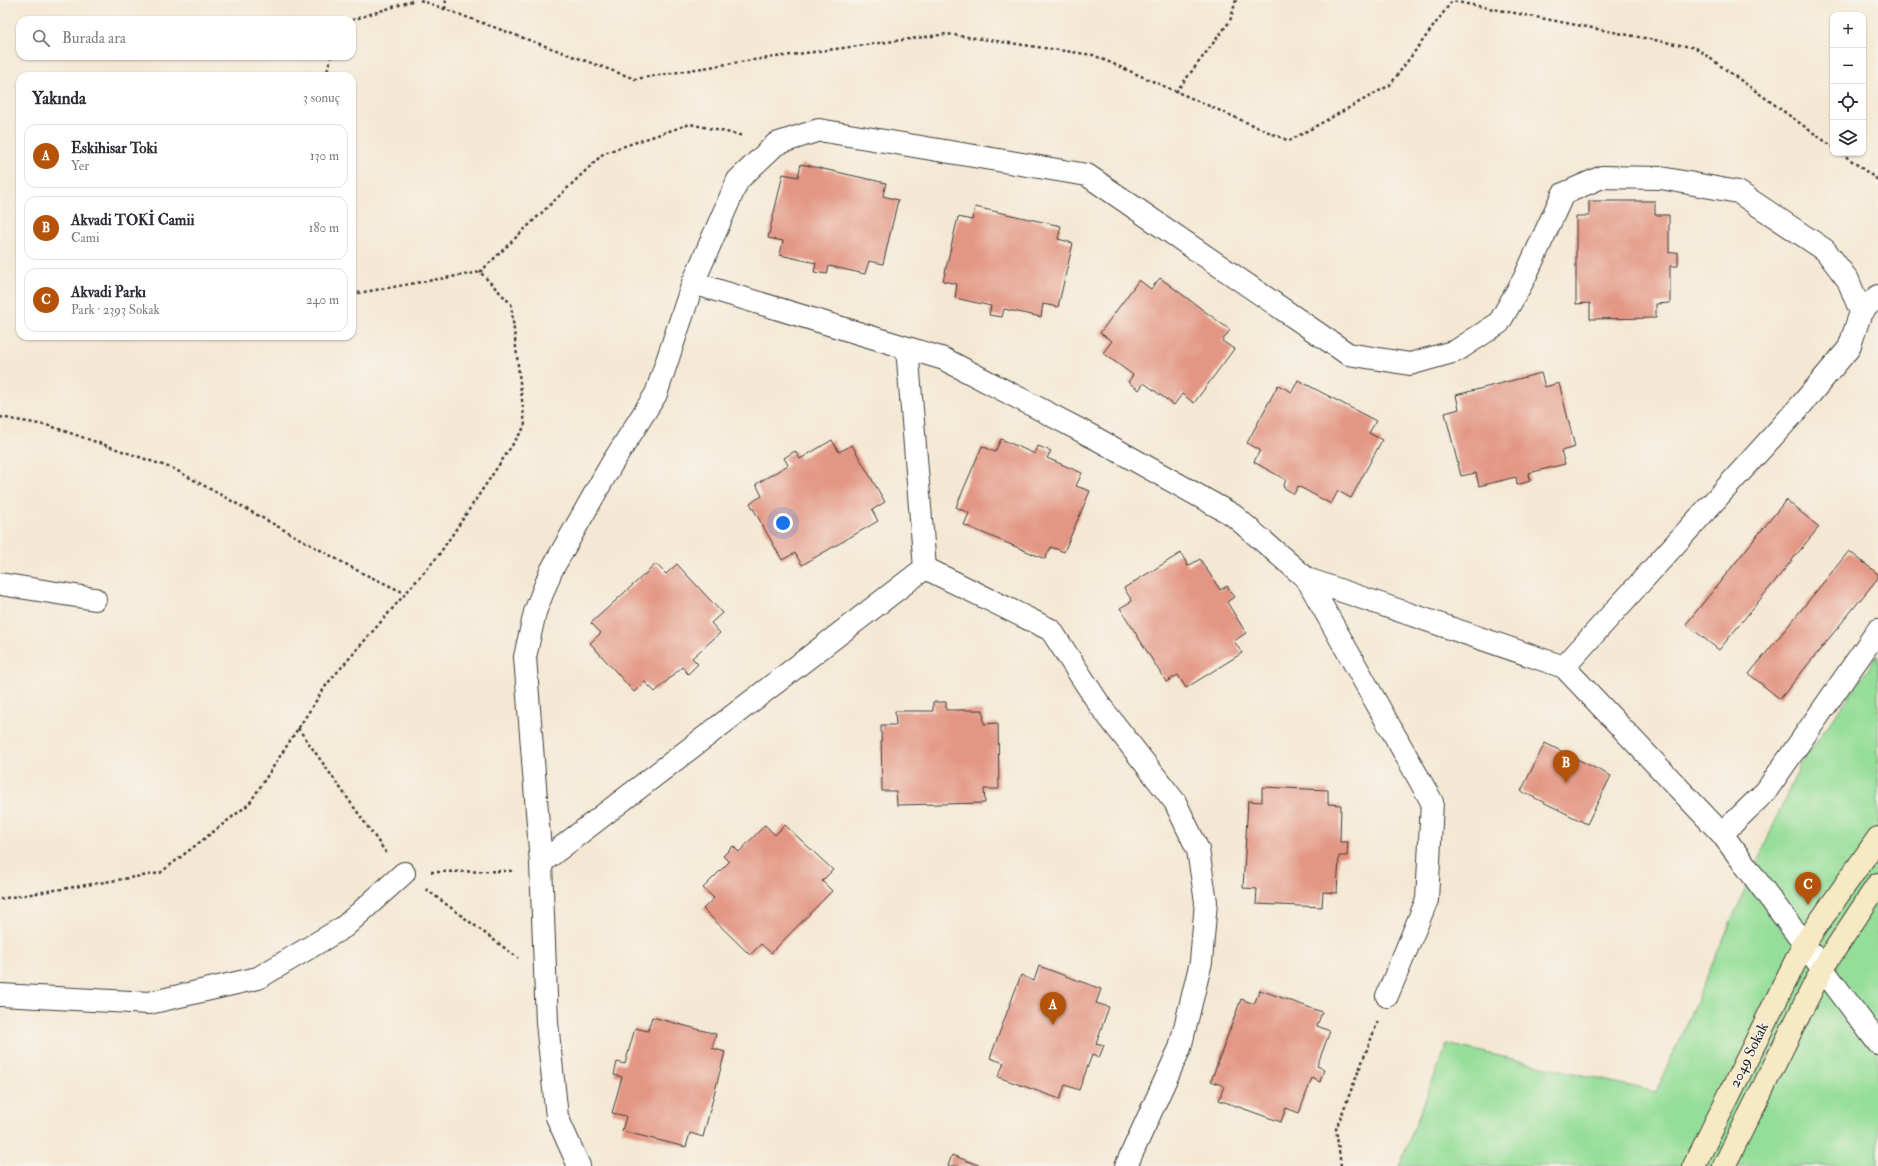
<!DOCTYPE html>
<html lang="tr">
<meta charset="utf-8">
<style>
body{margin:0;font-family:"IM FELL Double Pica",serif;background:#f2f2f3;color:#2b2b33}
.controls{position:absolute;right:12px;top:12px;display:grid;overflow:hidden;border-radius:8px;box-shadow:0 1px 3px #0004}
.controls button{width:36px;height:36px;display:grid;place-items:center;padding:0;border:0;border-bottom:1px solid #e1e1e2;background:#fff;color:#2b2b33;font:20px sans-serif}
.you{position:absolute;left:783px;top:523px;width:14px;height:14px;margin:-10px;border:3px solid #fff;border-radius:50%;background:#1a73e8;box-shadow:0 0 0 6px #1a73e833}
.badge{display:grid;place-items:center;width:26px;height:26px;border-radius:50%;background:#b45309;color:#fff;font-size:13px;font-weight:700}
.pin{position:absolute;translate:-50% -33px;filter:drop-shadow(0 1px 2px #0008)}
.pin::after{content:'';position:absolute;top:21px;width:14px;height:12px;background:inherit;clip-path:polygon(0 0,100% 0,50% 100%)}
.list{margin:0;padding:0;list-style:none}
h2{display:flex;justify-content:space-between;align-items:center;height:52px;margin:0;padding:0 16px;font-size:17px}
h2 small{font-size:13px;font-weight:400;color:#7c7c81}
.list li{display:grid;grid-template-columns:26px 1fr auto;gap:12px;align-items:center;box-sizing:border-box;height:64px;margin:0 8px 8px;padding:0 8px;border:1px solid #e1e1e2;border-radius:12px}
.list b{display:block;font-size:15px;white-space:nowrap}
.list p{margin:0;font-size:13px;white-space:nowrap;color:#7c7c81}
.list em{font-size:13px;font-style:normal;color:#7c7c81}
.icon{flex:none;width:22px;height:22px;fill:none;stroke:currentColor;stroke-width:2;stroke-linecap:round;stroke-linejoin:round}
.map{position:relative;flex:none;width:1878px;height:1166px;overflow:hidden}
.search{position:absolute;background:#fff;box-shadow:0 1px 3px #0004;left:16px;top:16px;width:340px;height:44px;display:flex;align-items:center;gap:10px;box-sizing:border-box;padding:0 14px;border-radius:12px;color:#7c7c81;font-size:15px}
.panel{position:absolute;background:#fff;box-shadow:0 1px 3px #0004;left:16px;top:72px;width:340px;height:268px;border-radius:12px}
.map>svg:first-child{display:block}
.green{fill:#95de99;stroke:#587d5a}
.building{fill:#e39684}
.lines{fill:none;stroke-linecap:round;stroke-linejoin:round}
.street-casing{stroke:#3c3b38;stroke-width:24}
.secondary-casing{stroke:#3c3b38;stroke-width:24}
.path{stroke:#3c3b38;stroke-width:2.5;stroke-dasharray:3 3;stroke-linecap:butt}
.street{stroke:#fff;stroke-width:22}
.secondary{stroke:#f6e9c3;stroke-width:22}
.labels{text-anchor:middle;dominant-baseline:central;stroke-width:3;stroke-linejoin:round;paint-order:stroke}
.street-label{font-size:15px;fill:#1c1c1c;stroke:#f7f3e8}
</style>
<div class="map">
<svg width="1878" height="1166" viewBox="0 0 1878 1166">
<rect width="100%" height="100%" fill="#f7f3e8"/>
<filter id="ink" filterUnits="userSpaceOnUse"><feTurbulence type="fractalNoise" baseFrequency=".025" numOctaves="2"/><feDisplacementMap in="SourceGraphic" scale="8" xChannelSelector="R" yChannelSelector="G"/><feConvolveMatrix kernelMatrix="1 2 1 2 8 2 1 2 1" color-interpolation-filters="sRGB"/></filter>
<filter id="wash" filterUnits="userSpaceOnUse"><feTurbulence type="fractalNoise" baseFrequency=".012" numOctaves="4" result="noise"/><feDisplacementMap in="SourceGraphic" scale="16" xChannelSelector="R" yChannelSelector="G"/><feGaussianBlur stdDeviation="0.9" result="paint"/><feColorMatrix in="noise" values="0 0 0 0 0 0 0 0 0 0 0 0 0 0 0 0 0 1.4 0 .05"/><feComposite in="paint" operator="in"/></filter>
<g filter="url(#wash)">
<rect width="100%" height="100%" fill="#f4e8d4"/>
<!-- green -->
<path class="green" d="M1878,655V1166H1399L1447,1044L1656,1092L1800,765Z"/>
<g id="blocks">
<!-- building -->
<path class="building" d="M801,164L886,183L883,196L898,200L883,264L869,261L865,274L829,266L827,274L814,272L816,263L780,255L783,241L768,238L783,174L798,177Z
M1589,201H1655V215H1669V253L1678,252V266H1670V303L1656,304V318L1590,319V303L1576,304V216H1589Z
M975,207L1061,226L1058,239L1073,243L1058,307L1043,304L1041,317L1004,309L1002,317L989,315L991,306L955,298L957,284L943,281L958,217L972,220Z
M1160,278L1230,330L1222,341L1234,349L1194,403L1182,394L1174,405L1144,383L1139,390L1128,382L1133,375L1103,353L1112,341L1100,333L1139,280L1151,289Z
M1541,373L1545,387L1559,383L1575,447L1561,451L1565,464L1529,473L1530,481L1517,485L1516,477L1479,486L1476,473L1461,476L1445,413L1459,409L1456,395Z
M1298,380L1376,421L1369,433L1382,440L1351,498L1338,491L1331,504L1298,486L1294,494L1283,487L1286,480L1254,462L1260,450L1247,443L1278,385L1292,392Z
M1001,439L1035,454L1038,446L1051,451L1047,458L1082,473L1076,486L1090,491L1064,552L1051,547L1045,559L964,525L969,513L956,507L982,446L995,452Z
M832,440L839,452L852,445L885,502L872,510L878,521L802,565L795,553L782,560L750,503L762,496L756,484L788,465L784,458L795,451L800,459Z
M1786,500L1819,527L1719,650L1686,624Z
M1849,551L1878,574V578L1780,699L1749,674Z
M1181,553L1188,566L1200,559L1220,590L1227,586L1234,597L1227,602L1246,633L1234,641L1242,653L1186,688L1178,675L1166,682L1120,608L1132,601L1124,588Z
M656,564L666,574L677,564L722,613L711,623L720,633L692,658L698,664L688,674L682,667L655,692L645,682L634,692L590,643L601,633L591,623Z
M933,702H946V710H983L984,724L998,723L999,789H984L985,803L897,805L896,791H882L881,725H896L895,711H933Z
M1545,743L1611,776L1587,824L1521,791Z
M1262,787L1328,790V804L1341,805L1340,842H1348L1347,856H1339L1337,893L1323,892L1322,907L1256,904L1257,889L1243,888L1248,801L1262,802Z
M765,825L775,835L785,825L833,870L822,881L832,891L771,953L761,944L750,955L703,909L714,898L703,888L729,862L723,856L733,846L739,852Z
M1039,966L1101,989L1096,1003L1109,1007L1096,1043L1104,1045L1099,1058L1092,1055L1079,1090L1065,1085L1060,1099L998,1077L1004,1063L990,1058L1021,975L1034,981Z
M1260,990L1322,1012L1317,1026L1330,1031L1317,1066L1324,1069L1320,1082L1312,1078L1299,1113L1286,1108L1281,1122L1219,1100L1224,1086L1211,1081L1241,999L1254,1004Z
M652,1017L716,1034L712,1048L725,1052L703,1137L690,1133L686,1147L622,1131L626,1116L612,1113L622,1077L614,1075L617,1062L625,1064L635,1028L648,1031Z
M952,1155L981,1166H948Z"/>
</g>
</g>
<g filter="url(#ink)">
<use href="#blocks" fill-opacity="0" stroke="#3c3b38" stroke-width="1"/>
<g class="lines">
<!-- street casing -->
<g class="street-casing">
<path id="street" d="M693,283L944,359L1097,439L1233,515L1307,579L1432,802L1427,900L1387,996
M1861,312L1878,296
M907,348L925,568
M925,568L1051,630L1101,707L1175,802L1198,850L1206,902L1201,962L1180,1048L1126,1166
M1307,579L1564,667L1722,834L1878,1043
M0,584L95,599
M1722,834L1766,791L1878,630
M541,863L925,568
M0,995L149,1003L258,978L344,927L404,873
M579,1166L557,1117L547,1023L541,863L525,657L535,612L551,571L611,465L656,394L693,283L738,180L776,144L819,130L1087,175L1348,354L1410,364L1456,351L1499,323L1524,279L1563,194L1602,177L1661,178L1738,192L1825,250L1848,280L1861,312L1849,348L1802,404L1564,667"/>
</g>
<!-- secondary casing -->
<g class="secondary-casing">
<path id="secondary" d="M1694,1166L1804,944L1878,838
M1724,1166L1822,969L1878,884"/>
</g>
<!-- path -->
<path class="path" d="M420,0L635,79L746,61L947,34L1093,55L1289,141L1390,85L1452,1L1696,48L1833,147
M445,9L446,0
M352,20L415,0
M326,76L331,56
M1176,92L1230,21L1236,0
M1841,153L1878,180
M480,272L604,153L690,124L744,136
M0,417L50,426L174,469L360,572L405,593
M298,728L387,854
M431,872L509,871L515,870
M426,889L518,958
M0,899L160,873L249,804L327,684L438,556L525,426L511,304L480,272L352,294
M1341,1166L1336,1129L1378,1021"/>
<!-- street -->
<use href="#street" class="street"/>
<!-- secondary -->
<use href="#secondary" class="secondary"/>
</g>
</g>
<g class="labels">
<!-- street labels -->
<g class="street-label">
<text transform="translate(1749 1055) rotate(-64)">2049 Sokak</text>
</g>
</g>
</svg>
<div class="controls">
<button>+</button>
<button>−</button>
<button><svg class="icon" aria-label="locate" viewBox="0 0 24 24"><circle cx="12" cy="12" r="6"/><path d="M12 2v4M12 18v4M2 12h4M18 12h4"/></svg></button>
<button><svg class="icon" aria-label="layers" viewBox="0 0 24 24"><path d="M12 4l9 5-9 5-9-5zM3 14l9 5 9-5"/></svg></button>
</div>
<div class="you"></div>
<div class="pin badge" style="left:1053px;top:1025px">A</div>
<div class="pin badge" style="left:1566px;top:783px">B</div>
<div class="pin badge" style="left:1808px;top:905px">C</div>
<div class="search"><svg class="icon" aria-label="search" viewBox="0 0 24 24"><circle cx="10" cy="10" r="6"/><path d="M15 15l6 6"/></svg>Burada ara</div>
<section class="panel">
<h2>Yakında<small>3 sonuç</small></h2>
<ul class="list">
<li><span class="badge">A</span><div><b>Eskihisar Toki</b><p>Yer</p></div><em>130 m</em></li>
<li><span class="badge">B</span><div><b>Akvadi TOKİ Camii</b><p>Cami</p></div><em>180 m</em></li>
<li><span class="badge">C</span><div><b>Akvadi Parkı</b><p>Park · 2393 Sokak</p></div><em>240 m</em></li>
</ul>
</section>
</div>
